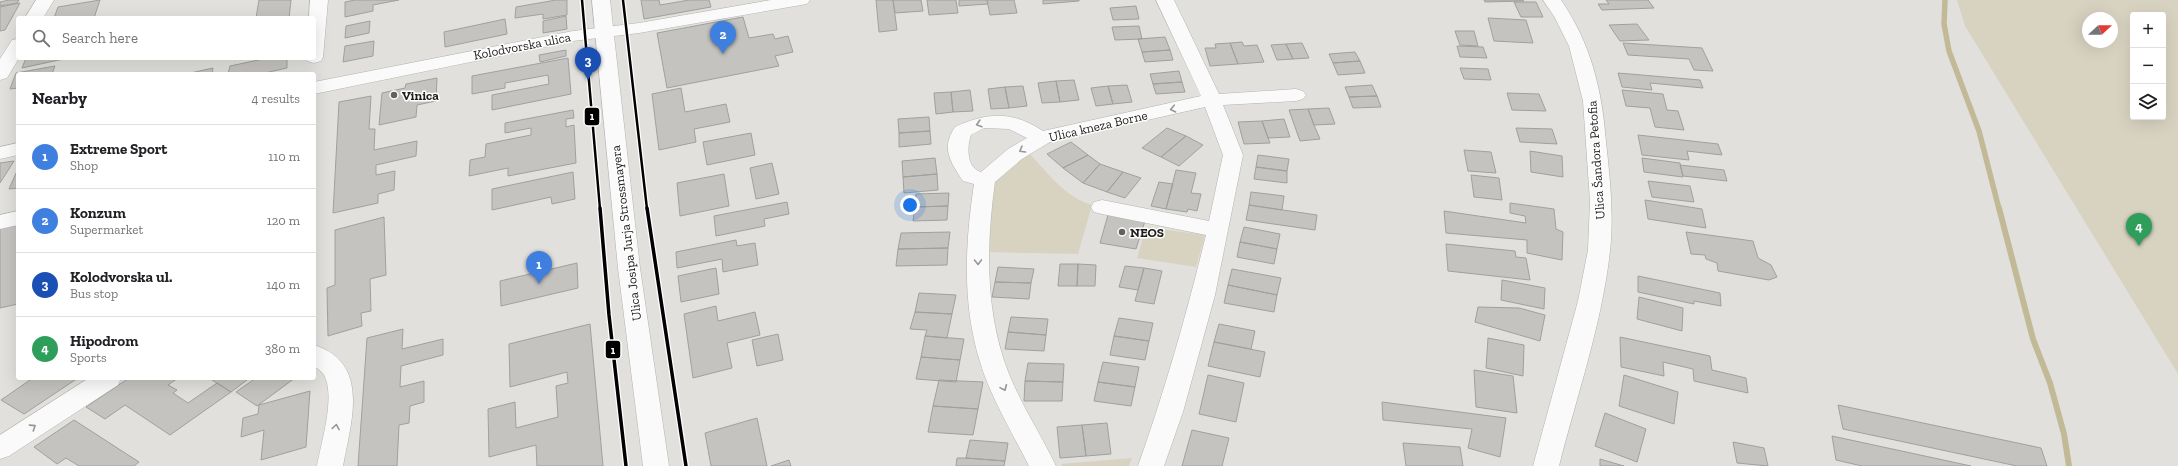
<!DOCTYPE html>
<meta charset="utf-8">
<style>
body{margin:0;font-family:"Zilla Slab",serif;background:#f6f6f6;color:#202124}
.controls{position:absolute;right:12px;top:12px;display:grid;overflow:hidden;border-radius:4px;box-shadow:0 4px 16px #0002}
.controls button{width:36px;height:36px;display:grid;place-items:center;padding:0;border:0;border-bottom:1px solid #e0e0e0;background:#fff;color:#202124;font:20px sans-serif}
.compass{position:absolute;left:2082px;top:12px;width:36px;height:36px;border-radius:50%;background:#fff;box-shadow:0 4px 16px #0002;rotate:68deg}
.you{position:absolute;left:910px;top:205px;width:14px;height:14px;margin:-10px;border:3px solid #fff;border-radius:50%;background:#1a73e8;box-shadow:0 0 0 6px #1a73e833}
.badge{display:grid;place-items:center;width:26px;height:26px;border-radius:50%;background:#d93025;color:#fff;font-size:13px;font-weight:700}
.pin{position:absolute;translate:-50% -33px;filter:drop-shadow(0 1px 2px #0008)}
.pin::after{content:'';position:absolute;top:21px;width:14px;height:12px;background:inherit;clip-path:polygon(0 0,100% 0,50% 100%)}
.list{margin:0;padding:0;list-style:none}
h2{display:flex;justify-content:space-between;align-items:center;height:52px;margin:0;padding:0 16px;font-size:17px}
h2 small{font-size:13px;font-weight:400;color:#757577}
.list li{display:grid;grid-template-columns:26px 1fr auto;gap:12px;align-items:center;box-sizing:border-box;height:64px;padding:0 16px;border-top:1px solid #e0e0e0}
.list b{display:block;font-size:15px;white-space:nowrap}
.list p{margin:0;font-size:13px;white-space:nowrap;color:#757577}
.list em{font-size:13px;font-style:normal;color:#757577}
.icon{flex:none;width:22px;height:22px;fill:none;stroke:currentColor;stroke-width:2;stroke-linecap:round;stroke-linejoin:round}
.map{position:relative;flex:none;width:2178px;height:466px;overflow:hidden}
.search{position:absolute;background:#fff;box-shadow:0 4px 16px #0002;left:16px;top:16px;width:300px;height:44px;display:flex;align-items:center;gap:10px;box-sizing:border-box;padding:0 14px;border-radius:4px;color:#757577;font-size:15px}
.panel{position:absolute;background:#fff;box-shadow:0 4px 16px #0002;left:16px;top:72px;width:300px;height:308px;border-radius:4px}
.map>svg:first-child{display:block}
.green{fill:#d8d3c1;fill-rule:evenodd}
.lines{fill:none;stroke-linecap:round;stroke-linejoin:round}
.stream-far1{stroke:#c2ba97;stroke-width:5.5}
.stream{stroke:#c2ba97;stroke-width:6}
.building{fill:#c4c3c0;stroke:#a0a09d}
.minor-casing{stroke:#b4b3b1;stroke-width:1}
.major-casing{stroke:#b4b3b1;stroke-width:1}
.minor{fill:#fafafa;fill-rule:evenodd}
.major{fill:#fafafa;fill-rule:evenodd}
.tram-1-far1-casing{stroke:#fff;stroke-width:5}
.tram-1-casing{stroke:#fff;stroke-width:6}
.tram-1-far1{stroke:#000;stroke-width:2.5}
.tram-1{stroke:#000;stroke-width:3.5}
.oneway{stroke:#979695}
.poi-dot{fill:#62615e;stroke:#fff;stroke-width:1.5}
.labels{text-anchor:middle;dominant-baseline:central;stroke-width:3;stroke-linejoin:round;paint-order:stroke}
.street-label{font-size:13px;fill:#1d1c1a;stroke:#fff}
.poi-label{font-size:13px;font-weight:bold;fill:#1d1c1a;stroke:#fff;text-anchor:start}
.line-badge{stroke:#fff;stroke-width:1.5}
.badge-label{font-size:11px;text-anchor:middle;font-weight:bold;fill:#fff}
</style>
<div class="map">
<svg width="2178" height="466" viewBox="0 0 2178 466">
<rect width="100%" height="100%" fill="#e1e0dc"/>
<!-- green -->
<path class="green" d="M1957,0H2178V374L1965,26ZM2133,15H2163V117H2133ZM2088,18H2112V42H2088Z
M1028,152C1046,171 1066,198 1092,205L1078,254L985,252L993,182Z
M1146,227L1205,235L1196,267L1137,258Z
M1132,458L1129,466H1062L1061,464Z"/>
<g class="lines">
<!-- stream-far1 -->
<path class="stream-far1" d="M1945,0L1944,24L1949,51L1979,131L1999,209"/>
<!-- stream -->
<path class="stream" d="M1999,208L2033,339L2050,383L2064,434L2069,466"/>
</g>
<!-- building -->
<path class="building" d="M9,0H19L17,3L0,6V2Z
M100,0L94,18H54L58,7Z
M259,0H291L289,18H256Z
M355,0H399L373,5V11L345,17V2Z
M556,0H567V15L543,19V14L515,18L516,7Z
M641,0H659L660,5L689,0H709L711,7L644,19Z
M876,0H893L897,30L879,32Z
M893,0H921L923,11L895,13Z
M927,0H956L958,13L929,15Z
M959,0H987L988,4L959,6Z
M987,0H1014L1017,13L990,15Z
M1043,0H1079V1L1043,4Z
M1484,0H1523L1524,1L1485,2Z
M1606,0H1648L1654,8L1602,10L1598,4H1609Z
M1514,2H1536L1543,17H1521Z
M20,3L5,30L0,31V7Z
M1136,6L1139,19L1113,20L1110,8Z
M566,16L567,29L543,33V21Z
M743,17L749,38L773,34L775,39L788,36L793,52L775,56L779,66L667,88L657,33Z
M1488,18L1526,20L1533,43L1494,41Z
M505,19L507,34L445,47L444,32Z
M370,21L369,33L345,38L346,26Z
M1637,24L1649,40L1620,41L1609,25Z
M1139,26L1142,39L1115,40L1112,27Z
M1455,31H1474L1478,46L1460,45Z
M1165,37L1170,50L1142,52L1138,39Z
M374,41L373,56L343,62L345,46Z
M1242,42L1244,46L1257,45L1264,62L1238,64L1230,43Z
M1230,43L1238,64L1210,66L1205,48H1216L1215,44Z
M1302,43L1309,58L1293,59L1286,44Z
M1623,43L1702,48L1713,71L1694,70L1689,59L1628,55Z
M1286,44L1293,59L1277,60L1271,45Z
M1457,46L1483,47L1487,58L1460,57Z
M566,50V56L540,62L539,55Z
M1170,50L1173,60L1145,62L1142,52Z
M1355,52L1360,61L1333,63L1329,54Z
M26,58H68L22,68Z
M268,58H287V68L260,74H228L230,66Z
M568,58L571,94L492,110V95L549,84L548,75L505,83V88L472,94V76Z
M1360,61L1365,73L1338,75L1333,63Z
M55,66L52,74H18V88L10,89L16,73Z
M213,68L212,74H186Z
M1460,68L1488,69L1491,80L1464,79Z
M1179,71L1182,82L1153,84L1150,74Z
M1618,73L1700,80L1703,88L1650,83L1652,90L1622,87Z
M437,78L436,101L417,105L416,117L379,125L382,93L405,88L406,84Z
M1074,80L1079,100L1060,102L1056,81Z
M1056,81L1060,102L1042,103L1038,83Z
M1182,82L1185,92L1156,94L1153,84Z
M1127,85L1132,102L1113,104L1108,86Z
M1372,85L1377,96L1349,97L1345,87Z
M1023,86L1027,106L1009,108L1005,87Z
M1108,86L1113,104L1096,106L1091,88Z
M1005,87L1009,108L991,109L988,89Z
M681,88L685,112L726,104L730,122L694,129L696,142L659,150L652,94Z
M970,90L973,111L953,112L951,92Z
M1622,90L1663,94L1667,110L1678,111L1684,130L1655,127L1650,108L1626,106Z
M951,92L953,112L936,114L934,93Z
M1507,93L1539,94L1546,111L1512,110Z
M371,96L369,129H375L374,150L417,141L416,156L376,165V175L395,171L394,190L378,194V203L333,213L339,102Z
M1377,96L1381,107L1353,108L1349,97Z
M1329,108L1335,124L1314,125L1308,109Z
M1308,109L1314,125L1320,139L1300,141L1289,110Z
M573,110L574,118L566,119V127L574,125L576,163L508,176V168L469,176L470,160L485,157L486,144L531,135V128L505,133V123Z
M929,117L930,131L899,133L898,119Z
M1284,119L1290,137L1268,138L1262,121Z
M1262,121L1270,143L1244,144L1238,122Z
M1167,128L1186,136L1161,157L1142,148Z
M1516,128L1552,129L1557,144L1520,142Z
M930,131L931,144L899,147V133Z
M751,133L755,155L707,165L703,142Z
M1638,135L1718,144L1722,155L1687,151L1689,160L1642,155Z
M1186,136L1203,145L1179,166L1161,157Z
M1071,142L1088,155L1063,168L1047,154Z
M1464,150L1491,152L1496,173L1468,171Z
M1530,151L1562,156L1563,177L1531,172Z
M1088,155L1100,164L1083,183L1063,168Z
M1258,155L1289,159L1287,171L1256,167Z
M935,158L937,174L903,177L902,161Z
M1642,158L1680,163L1683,177L1644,172Z
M14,161L0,183V163Z
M772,163L779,194L756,199L750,168Z
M1100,164L1123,172L1107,192L1083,183Z
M1680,165L1724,170L1727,181L1683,176Z
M1256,167L1287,171V183L1254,179Z
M18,169V188L9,189Z
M1176,170L1196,173L1191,193L1201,194L1197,211L1188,209L1187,212L1166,209Z
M573,172L575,199L552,204L551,197L492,210V189Z
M1123,172L1141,178L1125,198L1107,192Z
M724,174L729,206L680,216L677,183Z
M937,174L938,190L904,193L903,177Z
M1471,175L1499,178L1502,200L1474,197Z
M1648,181L1690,186L1694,202L1652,197Z
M1159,182L1173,184L1166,209L1151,206Z
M1251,192L1284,196L1282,210L1249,205Z
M949,193L948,206L915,207L916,194Z
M1645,200L1702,209L1706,228L1648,219Z
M787,202L789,214L764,219L765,226L716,236L714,216Z
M1510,203L1554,209L1556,229L1563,232L1562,260L1527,253V240L1446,233L1444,211L1526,223L1525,216L1510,213Z
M1249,205L1317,215L1315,230L1246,220Z
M948,206L947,220L913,221L915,207Z
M1108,215L1145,221L1136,249L1100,243Z
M384,217L386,275L370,279L371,311L361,313L362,326L328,336L327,288L335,285V230Z
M18,220V304L0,308V225Z
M1244,227L1280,234L1277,249L1240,242Z
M950,232L948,248L898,249L901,233Z
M1686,232L1753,241L1758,258L1771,265L1777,277L1769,280L1718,271L1717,263L1706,259L1705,255L1691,254Z
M736,240L737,246L755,243L758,265L723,272L722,259L677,268L676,252Z
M1240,242L1277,249L1274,264L1237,257Z
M1446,244L1515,251L1516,257L1526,258L1530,280L1448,271Z
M948,248L947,265L896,266L898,249Z
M577,263L578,288L501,306L500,281Z
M1060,264H1078L1077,286H1058Z
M1078,264L1096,265L1095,286H1077Z
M1125,266L1144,268L1138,290L1119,287Z
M998,267L1034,269L1031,283L995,282Z
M716,268L719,294L681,302L678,276Z
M1144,268L1162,271L1154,304L1135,301Z
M1232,269L1281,278L1277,295L1228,285Z
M1638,276L1720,293L1721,306L1694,301V304L1638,292Z
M1502,280L1545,288L1544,309L1501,300Z
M995,282L1031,283L1029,299L992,297Z
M1228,285L1277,295L1274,312L1224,303Z
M919,293L956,295L952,314L915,312Z
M1639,297L1683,308L1682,331L1637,319Z
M716,306L718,321L755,312L760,335L727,343L732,368L693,378L684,314Z
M1478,307L1519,308L1545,315L1540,341L1475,322Z
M915,312L952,314L947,338L925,336L927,330L910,329Z
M1011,317L1048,319L1046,335L1008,332Z
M1119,318L1153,323L1149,341L1114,336Z
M590,324L603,466H537L536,445L489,457L488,409L515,402L516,428L558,417L556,386L568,383L567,372L510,387L509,344Z
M1219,324L1255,331L1251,349L1214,342Z
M403,329L402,349L443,339V355L401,366L400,387L424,381V402L410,406L409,423L399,425L397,466H358L367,338Z
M1008,332L1046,335L1044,351L1005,349Z
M778,334L783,360L757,366L752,340Z
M925,336L964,339L960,360L921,357Z
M1114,336L1149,341L1145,360L1110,355Z
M1620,337L1710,356L1712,370L1746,378L1748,393L1694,381L1693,369L1663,362L1664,376L1621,367Z
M1488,338L1524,345L1523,376L1486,368Z
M1214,342L1265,352L1260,377L1208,366Z
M921,357L960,360L956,382L916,379Z
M1103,362L1139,367L1135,387L1098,382Z
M1028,363L1064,364L1063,382L1025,381Z
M1474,370L1513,376L1517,413L1476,407Z
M1208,375L1244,383L1236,422L1199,414Z
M1624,375L1678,392L1674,424L1619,406Z
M33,378H78L24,414L1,400Z
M129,378H178L168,385L177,390L173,393L188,403L217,383L231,392L170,435L125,405L105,419L86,407Z
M209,378H244L247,380L231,392Z
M256,378H295L257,406L236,392Z
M939,380L983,382L978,409L933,406Z
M1025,381L1063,382L1062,401H1024Z
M1098,382L1135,387L1131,406L1094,401Z
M310,391L306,447L261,460L264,430L241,437L243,418L258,414L259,405Z
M1382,402L1506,418L1500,457L1468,448L1472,429L1383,420Z
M1838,405L2041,448L2047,466H2017L1843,429Z
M933,406L978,409L973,435L928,432Z
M1605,413L1646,429L1637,462L1595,446Z
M757,418L767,466H711L705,433Z
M74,420L139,462L134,466H79L66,458L57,464L34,447Z
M1107,423L1111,454L1086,456L1082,425Z
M1082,425L1086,456L1060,458L1057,427Z
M1192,430L1229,438L1222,466H1182Z
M1832,436L1971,466H1862L1836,460Z
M970,440L1008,443L1005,461L966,458Z
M1733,442L1764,448L1768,466L1737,463Z
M1403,443L1460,447L1463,466H1406Z
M957,458H966L1005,461L1004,466H956Z
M1600,459L1624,466H1600Z
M789,460L791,466H771Z"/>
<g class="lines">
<!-- minor casing -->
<g class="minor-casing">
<path id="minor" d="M36,0H54L43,18H25Z
M310,0H328L323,57L321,61L314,63L307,61L305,58H314V18H309Z
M771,0H810L807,4L801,5L639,33L573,41L314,94V82L573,31L639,23Z
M1156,0H1174L1219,94L1296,89L1303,91L1306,95L1303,99L1296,101L1223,105L1243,155L1215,295L1183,412L1164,466H1138C1165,390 1187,313 1206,235L1102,214L1094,212L1091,207L1094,202L1102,200L1209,221L1223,155L1205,107L1050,142L1022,159L995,182C986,246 985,314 1009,374C1022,406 1041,435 1056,466H1029C1012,432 991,398 980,362C962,304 965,243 974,184L963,181C950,162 941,148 955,127C987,112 1013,111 1043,131L1201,96ZM984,128L1009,129L1027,138L1008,149L981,172C966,168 967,146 971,135Z
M1543,0H1561C1591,44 1602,89 1606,142C1610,178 1614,215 1610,251C1602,324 1577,395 1559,466H1533L1578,301L1588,250L1590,201L1583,101L1569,46L1554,16Z
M18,39L19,58L7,78L0,80V59L12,40Z
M18,143V155L0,159V147Z
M18,211V225L0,229V215Z
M314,345C371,363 351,422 343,466H317C321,443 335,399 325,377C323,372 318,369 314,366Z
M89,378H121L118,385L9,456L0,459V435Z"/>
</g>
<!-- major casing -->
<g class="major-casing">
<path id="major" d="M592,0H610L640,268L669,466H643L618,268Z"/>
</g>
<!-- minor -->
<use href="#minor" class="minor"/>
<!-- major -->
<use href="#major" class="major"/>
<!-- tram-1-far1 casing -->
<g class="tram-1-far1-casing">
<path id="tram-1-far1" d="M582,0L600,209
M623,0L647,209"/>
</g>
<!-- tram-1 casing -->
<g class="tram-1-casing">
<path id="tram-1" d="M600,208L609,315L626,466
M647,208L686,466"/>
</g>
<!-- tram-1-far1 -->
<use href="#tram-1-far1" class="tram-1-far1"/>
<!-- tram-1 -->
<use href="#tram-1" class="tram-1"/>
</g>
<!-- one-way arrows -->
<defs><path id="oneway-chevron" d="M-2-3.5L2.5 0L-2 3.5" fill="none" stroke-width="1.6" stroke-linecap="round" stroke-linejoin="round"/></defs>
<g class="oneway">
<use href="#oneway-chevron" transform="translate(1173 109) rotate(168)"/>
<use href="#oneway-chevron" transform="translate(979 124) rotate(163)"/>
<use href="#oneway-chevron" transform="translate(1022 150) rotate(150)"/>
<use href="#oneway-chevron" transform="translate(978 262) rotate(89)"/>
<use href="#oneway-chevron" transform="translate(1004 388) rotate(66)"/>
<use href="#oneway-chevron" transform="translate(33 427) rotate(-33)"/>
<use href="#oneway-chevron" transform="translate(336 427) rotate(-81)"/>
</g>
<!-- markers -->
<g class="poi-dot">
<circle cx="394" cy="95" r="4"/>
<circle cx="1122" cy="232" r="4"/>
</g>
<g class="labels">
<!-- street labels -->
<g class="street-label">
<text transform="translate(522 46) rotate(-11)">Kolodvorska ulica</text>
<text transform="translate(1098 126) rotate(-13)">Ulica kneza Borne</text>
<text transform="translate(1596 160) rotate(-94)">Ulica Šandora Petofia</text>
<text transform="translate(626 233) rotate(-97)">Ulica Josipa Jurja Strossmayera</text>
</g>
<!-- poi labels -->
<g class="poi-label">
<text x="402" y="95">Vinica</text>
<text x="1130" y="232">NEOS</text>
</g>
</g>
<g class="line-badge">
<rect x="584" y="107" width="16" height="19" rx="4" fill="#000"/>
<rect x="605" y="340" width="16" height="19" rx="4" fill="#000"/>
</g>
<g class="badge-label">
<text x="592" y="120">1</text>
<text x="613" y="354">1</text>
</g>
</svg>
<div class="controls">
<button>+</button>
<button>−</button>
<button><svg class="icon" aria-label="layers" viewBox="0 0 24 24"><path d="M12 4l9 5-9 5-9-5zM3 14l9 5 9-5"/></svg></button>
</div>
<svg class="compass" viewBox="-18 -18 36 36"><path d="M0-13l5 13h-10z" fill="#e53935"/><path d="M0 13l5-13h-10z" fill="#757577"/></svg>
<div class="you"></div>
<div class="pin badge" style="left:539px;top:284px;background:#3f7fe0">1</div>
<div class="pin badge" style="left:723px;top:54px;background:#3f7fe0">2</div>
<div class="pin badge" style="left:588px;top:80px;background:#1a4fb4">3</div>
<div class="pin badge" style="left:2139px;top:246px;background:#2e9e5b">4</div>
<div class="search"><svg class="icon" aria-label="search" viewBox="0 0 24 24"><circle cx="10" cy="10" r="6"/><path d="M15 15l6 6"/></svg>Search here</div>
<section class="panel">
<h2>Nearby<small>4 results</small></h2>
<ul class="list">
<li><span class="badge" style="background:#3f7fe0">1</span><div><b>Extreme Sport</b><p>Shop</p></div><em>110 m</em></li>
<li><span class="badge" style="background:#3f7fe0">2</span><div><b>Konzum</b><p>Supermarket</p></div><em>120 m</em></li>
<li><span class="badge" style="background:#1a4fb4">3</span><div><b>Kolodvorska ul.</b><p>Bus stop</p></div><em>140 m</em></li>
<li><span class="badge" style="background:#2e9e5b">4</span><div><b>Hipodrom</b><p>Sports</p></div><em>380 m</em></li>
</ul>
</section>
</div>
